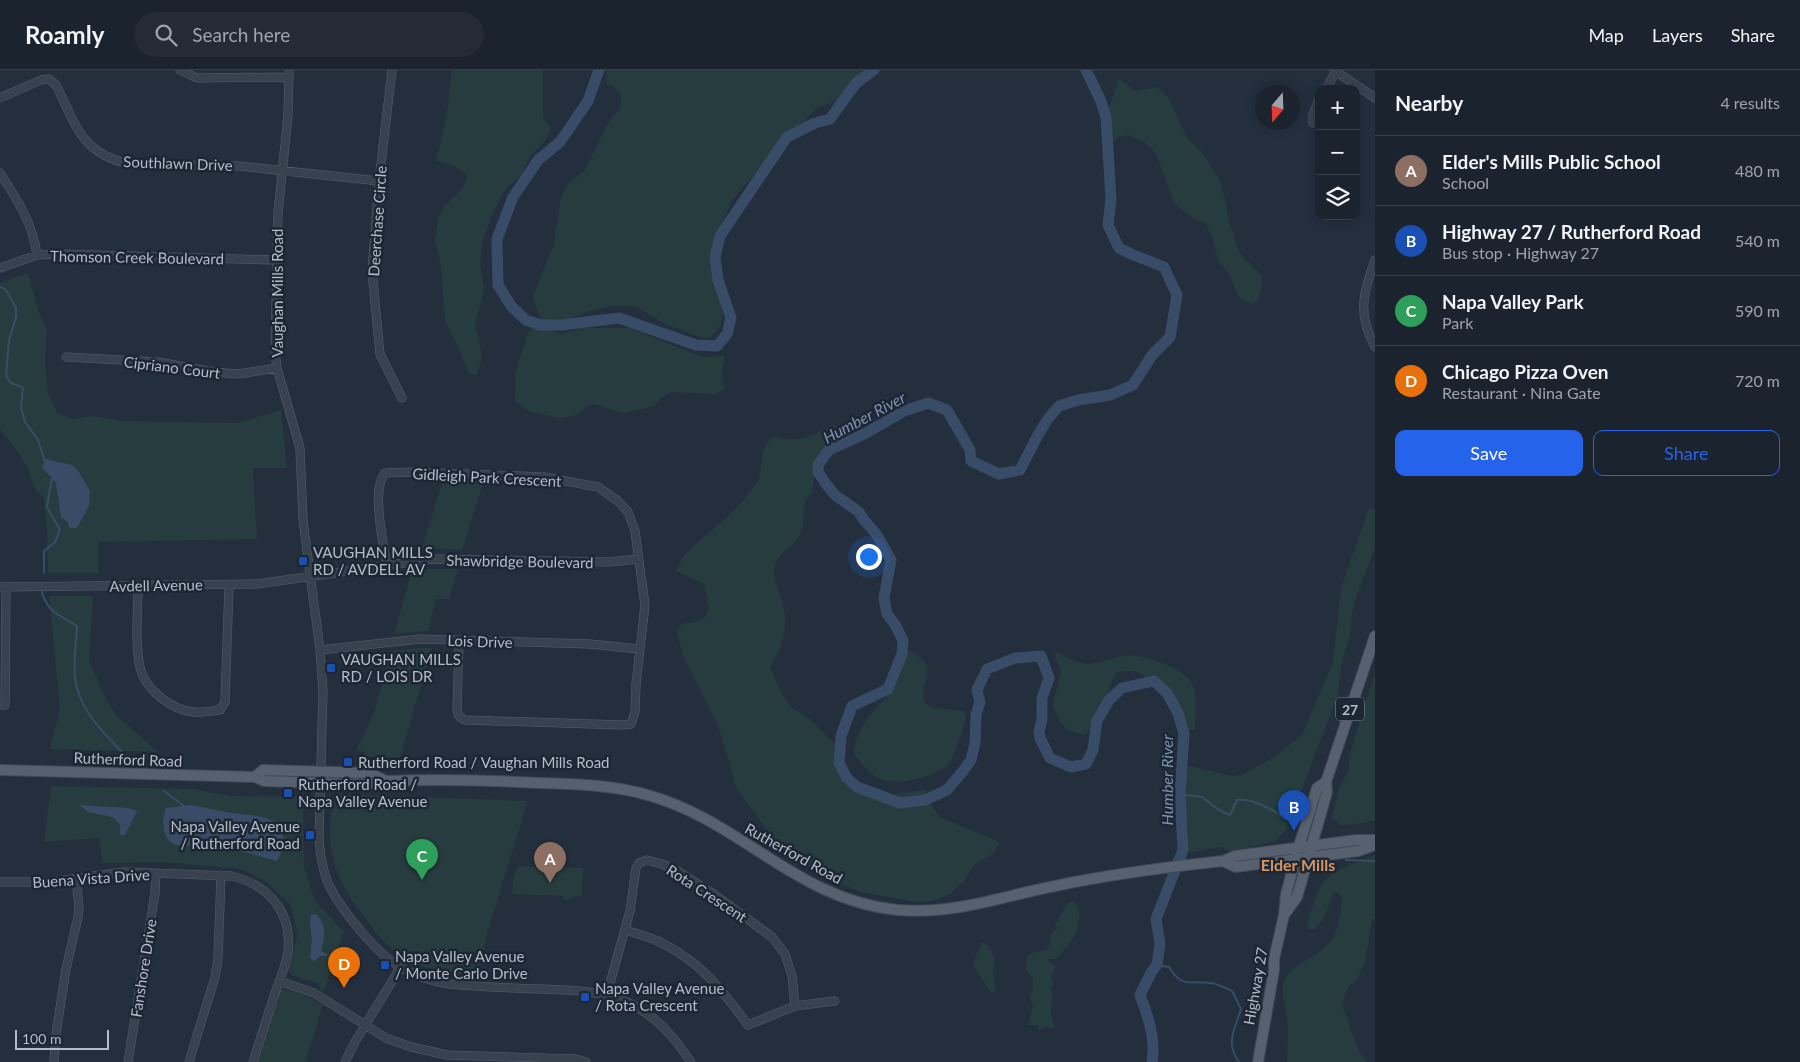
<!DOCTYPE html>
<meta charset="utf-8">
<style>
body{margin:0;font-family:Lato,sans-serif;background:#242b36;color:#f1f3f6}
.controls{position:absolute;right:15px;top:15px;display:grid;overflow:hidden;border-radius:10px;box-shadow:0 2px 12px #0003}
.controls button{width:45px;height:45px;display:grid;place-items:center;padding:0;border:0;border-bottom:1px solid #39404a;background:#1b232e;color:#f1f3f6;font:25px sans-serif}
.compass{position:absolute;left:1255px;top:15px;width:45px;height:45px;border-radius:50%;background:#1b232e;box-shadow:0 2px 12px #0003;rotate:199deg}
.scale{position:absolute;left:15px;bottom:12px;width:94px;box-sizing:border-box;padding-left:5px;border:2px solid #b4bcc9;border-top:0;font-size:14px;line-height:18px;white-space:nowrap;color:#b4bcc9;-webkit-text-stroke:4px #1d2633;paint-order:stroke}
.you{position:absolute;left:868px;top:486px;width:18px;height:18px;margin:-12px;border:4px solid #fff;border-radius:50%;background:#1a73e8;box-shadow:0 0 0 8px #1a73e833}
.badge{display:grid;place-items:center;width:32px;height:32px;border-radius:50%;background:#2563eb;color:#fff;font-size:16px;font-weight:700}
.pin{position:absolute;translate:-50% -41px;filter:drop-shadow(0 1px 2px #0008)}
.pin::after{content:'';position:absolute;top:26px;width:18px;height:15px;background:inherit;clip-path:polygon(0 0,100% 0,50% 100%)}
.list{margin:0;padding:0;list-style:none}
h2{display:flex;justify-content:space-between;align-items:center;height:65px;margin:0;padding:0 20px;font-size:21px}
h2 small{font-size:16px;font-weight:400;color:#a0a4aa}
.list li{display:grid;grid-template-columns:32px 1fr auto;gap:15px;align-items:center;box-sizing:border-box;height:70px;padding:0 20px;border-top:1px solid #39404a}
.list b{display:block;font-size:19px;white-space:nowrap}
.list p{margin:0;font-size:16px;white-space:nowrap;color:#a0a4aa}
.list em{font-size:16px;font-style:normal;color:#a0a4aa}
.actions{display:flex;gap:10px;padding:15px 20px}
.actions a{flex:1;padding:11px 0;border:1px solid #2563eb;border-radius:10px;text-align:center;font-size:18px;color:#2563eb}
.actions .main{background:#2563eb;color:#fff}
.icon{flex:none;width:28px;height:28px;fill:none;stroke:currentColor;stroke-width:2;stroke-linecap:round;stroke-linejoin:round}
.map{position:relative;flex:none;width:1375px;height:992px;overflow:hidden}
header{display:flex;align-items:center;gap:30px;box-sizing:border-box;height:70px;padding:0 25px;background:#1b232e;border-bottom:1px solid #39404a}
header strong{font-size:24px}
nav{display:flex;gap:28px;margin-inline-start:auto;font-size:18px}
.search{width:350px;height:45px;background:#242b36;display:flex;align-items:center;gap:12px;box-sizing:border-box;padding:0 18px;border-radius:28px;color:#a0a4aa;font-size:19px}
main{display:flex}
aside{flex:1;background:#1b232e}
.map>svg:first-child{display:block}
.green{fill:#263c3f}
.water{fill:#394c67}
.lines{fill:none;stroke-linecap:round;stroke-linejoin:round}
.stream{stroke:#394c67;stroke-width:2}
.river{stroke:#394c67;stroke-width:11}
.minor-casing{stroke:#565f6c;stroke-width:9}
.major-casing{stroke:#414a57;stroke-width:12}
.minor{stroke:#38414e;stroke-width:8}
.major{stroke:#56606e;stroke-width:10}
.transit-dot{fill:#1a4fb4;stroke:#1d2633;stroke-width:2}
.labels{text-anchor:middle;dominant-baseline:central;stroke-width:5;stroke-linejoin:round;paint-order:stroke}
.shield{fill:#1d2633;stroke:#878f9c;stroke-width:1}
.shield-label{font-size:14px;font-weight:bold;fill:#b4bcc9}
.street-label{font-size:15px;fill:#b4bcc9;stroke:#1d2633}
.poi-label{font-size:15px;fill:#b4bcc9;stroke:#1d2633;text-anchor:start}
.water-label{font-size:16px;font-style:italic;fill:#7c92b1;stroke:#1d2633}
.neighbourhood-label{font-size:16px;font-weight:bold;fill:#d59563;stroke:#1d2633}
</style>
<header>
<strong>Roamly</strong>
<div class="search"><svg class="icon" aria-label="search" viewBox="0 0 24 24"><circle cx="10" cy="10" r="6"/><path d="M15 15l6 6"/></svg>Search here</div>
<nav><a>Map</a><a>Layers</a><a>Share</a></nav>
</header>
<main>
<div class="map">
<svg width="1375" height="992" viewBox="0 0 1375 992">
<rect width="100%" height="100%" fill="#242f3e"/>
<!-- green -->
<path class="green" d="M452,0H543V47L551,60L544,72L529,88L522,104L505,120L491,146L482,174L480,192L484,220L475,254L481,280V293L476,305L468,302L460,281L445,251L441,196L435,168L439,146L445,136L462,119L468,106L456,97L436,90L446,50Z
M606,0H864L851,21L834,32L818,37L788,67L733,129L718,162L712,186L714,215L721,233L722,246L721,255L711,267L703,268L667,255L635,236H608L569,248L541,251L533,226L554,174L561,127L567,115L586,99L606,56L620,38L621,26L613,16L607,14Z
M1119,9L1135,21L1157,17L1168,27L1188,69L1202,82L1219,109L1225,128L1229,152L1240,184L1261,205L1263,213L1258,230L1253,234L1239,227L1228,202L1218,191L1213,170L1206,154L1187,144L1174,133L1156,84L1147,74L1128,65L1117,67L1112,73L1108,40Z
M28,203L38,240L47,259L45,293L48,323L58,344L73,349L93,346L121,351L238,353L281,340L287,398H253L257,469L98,472V503H48L47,462L44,428L35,419L28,399L19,384L0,359V213Z
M538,255L561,264L583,258H629L703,287L725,286L721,306L725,319L715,324L672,322L662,327L655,335L643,339L621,343L595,334L586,337L574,346L558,348L529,341L515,331L516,301L529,260Z
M832,355L853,363C831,381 815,391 812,422C799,434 807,449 800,465C794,477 779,481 775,494C771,509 780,521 783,535C789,557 782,578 770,597L782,624L792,638L811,650L834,673L835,683L849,712L860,723L879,730L900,723L925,720L934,739L941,748L1000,772L993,784L974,795L964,811L950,824L936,830L924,832H915L861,822L838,813L796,790L779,776L737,719L718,656L682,584L677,561L682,554L696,552L706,546L709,536L704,514L676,501C685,477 710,464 728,446C738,437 748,425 756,414C766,399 755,378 774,367C802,373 808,367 832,355Z
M443,410L484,411L462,480L422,478Z
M1369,438L1375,439V477L1353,536L1350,564L1341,596L1338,624L1286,761L1275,771L1230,782L1222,777L1186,783L1188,764L1185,750L1183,722L1185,695L1232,706L1241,705L1274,687L1302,665L1333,592L1341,518Z
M428,499H458L449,529H436L428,561L394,564L412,501Z
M49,526H93L89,592L107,631L115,644L158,682L50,679L60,639Z
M419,578H432L400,688L366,687V684L362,681H356L374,643L390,581Z
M907,580C942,596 920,607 924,633L934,638L964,641L966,650L951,692C936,708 892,719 873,705C866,700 860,691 854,684C855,652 880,639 896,614C901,605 903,591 907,580Z
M1057,582C1065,586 1076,593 1085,594C1095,595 1113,588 1123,586C1137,584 1148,588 1161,593C1202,608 1196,621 1195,660H1183L1181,640L1172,620L1134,601L1117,602C1102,625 1109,653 1083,665L1067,660L1059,650L1053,635L1061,600L1054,584Z
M1375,603V750L1364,753L1342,755L1332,748L1339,718L1349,699V687Z
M51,716L194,719L229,726L303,727L304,797L315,831L344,862L323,923L317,913L291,905L288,899L298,864L290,834L266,812L241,799L164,792L103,793L99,768L44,772Z
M334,724L528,731L487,864L477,906C446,904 413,898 389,876C378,867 370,855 362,844C347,825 337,807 332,783C328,766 331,747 332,730Z
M1375,785V849H1372L1366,888L1358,908L1348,917L1342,935L1359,981L1367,992H1287C1287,977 1289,961 1287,946C1286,936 1281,926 1283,915C1288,892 1317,890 1330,872C1339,860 1340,844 1342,828L1337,822H1334L1324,848L1315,859H1309L1307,853C1311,841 1315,827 1321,816C1329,800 1359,792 1375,785Z
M519,796L583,798L582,826H576L569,830H563V826L512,824L513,806Z
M1073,831C1090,849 1069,877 1055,889H1047L1050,893L1056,896L1051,908L1053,914L1051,919C1054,928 1050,936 1051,945C1052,949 1054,952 1055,957L1051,959L1046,956L1039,960L1037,955H1028L1033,936L1030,928L1032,922L1033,909L1026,899L1027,886C1033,881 1041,882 1048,879L1051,863L1057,860L1055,856L1067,834Z
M982,872L990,877L995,890L993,899L996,920L992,923C986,914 975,902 973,892Z
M281,920C295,920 310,928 323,935L305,992H257Z"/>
<!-- water -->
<path class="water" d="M46,389L72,395L78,401L90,421L89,436L77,458H69L68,452L61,447L56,413L42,397Z
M79,735L128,738L137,741L125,765H120V754L112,747L88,742Z
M191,735C203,737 214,740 226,742C244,746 284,742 283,769C282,778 282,783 277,791L229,778L176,775C162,770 161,750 166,738Z
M316,844C327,855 325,867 321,881L327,884V886H320L314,891L310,888L312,869L310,855L311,845Z"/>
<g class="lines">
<!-- stream -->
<path class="stream" d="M0,217L5,219L16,238V247L9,270L6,305L10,312L23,318L21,338L25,352L38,370L45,392
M44,503V481L55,472L60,460L47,437L52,407
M42,522C47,542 61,546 77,556C76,576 72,599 77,618C84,645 106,665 124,684
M164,721L184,736
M1180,724L1202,727L1219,740L1230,745L1237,730C1255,728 1273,741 1288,749
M1346,790L1375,791
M1157,895L1169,897C1183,919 1187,910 1210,913C1217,913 1225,918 1232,921L1241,939C1235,958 1225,974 1239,992"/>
<!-- river -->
<path class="river" d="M599,0L588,31L560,72L538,90L513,127L497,169L498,215L512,237L526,250L540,255H561L619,248L696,275L717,276L727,264L731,248L718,210L715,187L720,166L787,67L815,53L830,49L856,13L874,0
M1086,0L1100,29L1106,47L1111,129L1108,155L1119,178L1131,184L1164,197L1177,225L1170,267L1152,285L1133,315L1110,325L1078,330L1059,336L1047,350L1038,365L1020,400L999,404L971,391L970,380L947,340L928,333L904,341L866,363L829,380L818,395V402L826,414L835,425L859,442L864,450L877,465L891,490L884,528L887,544L896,556L903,571L902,584L888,619L852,636L841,666L839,693L847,708L857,717L900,733L925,730L947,720L963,701L971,690L975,673L976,645L980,632L977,620L987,599L1015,588L1041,586L1049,608L1042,628V649L1039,662L1040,668L1050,688L1071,697L1086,694L1093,680L1097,651L1109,630L1122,618L1154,611L1167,623L1178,643L1184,664L1180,724L1183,780L1156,849L1160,874L1157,895L1152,901L1140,925C1148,946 1156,969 1152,992"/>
<!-- minor casing -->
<g class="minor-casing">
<path id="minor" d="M180,0L197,8L289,7
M289,0L288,45L278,143L275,282L277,298L300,378L303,450L320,580L323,621L319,767C320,784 322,800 329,815C341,840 378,886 402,898C416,906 432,911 449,914C479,917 510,918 541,919C580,920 618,921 650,946C667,958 679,975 691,992
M392,0L379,111L372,201L380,284L402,328
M1334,0L1375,28
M1326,19L1336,1
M0,28L41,10L49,9L56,15C76,55 81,84 130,94L239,96L379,111
M1313,53V44L1319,30
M0,103C17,129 33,154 37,185
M1375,190C1363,223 1357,244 1375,277
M0,198L37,185L57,184L276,190
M66,287L158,292L214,302L238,304L277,298
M387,494C383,474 371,419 385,403L414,402L544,407L598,417L618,431L628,442L635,461L645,535L636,614L635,642L631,654L622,655L465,650C460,648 458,646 457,640L459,571
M138,516C138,540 134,582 142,604C150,623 173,640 193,642C201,643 211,641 220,640L225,632L229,515
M0,517L257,514L432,489L609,492L639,489
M320,580L420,569L590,574L639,579
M0,635H5L6,517
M0,812H49L124,802L232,806C269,815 292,842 288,881C286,896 279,912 274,926C267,948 260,970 253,992
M625,860C637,864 651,867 662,873C702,893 722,920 748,955L795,936L835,931
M279,911L314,923L386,968L411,977L447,985L576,989L586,992
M607,924L630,841L636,798L639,793L647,790L662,794L676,800L712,823L772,867L785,884L792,906L795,936
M54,992L56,964L66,899L78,847L79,837L76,809
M128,992L155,823L156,803
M189,992L215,907L218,889L221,805
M345,992L355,972L400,898"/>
</g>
<!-- major casing -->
<g class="major-casing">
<path id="major" d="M0,700L255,707L264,711C297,712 330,714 363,714C372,714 380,711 388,711C438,709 488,710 538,713C576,714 615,715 651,726C741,752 799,831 898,840C953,845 1003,826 1055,816C1111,804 1167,797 1223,791L1235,786L1356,770H1375
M255,707L263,700L369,703L386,711
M1223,791L1236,797L1358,781L1375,775
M1284,845L1297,827L1327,722L1326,712L1375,566
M1258,992L1274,900V889L1284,845L1286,824L1298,779L1317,718L1326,712"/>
</g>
<!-- minor -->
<use href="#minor" class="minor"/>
<!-- major -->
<use href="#major" class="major"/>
</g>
<!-- markers -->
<g class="transit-dot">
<rect x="298" y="486" width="10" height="10" rx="2.5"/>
<rect x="326" y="593" width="10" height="10" rx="2.5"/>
<rect x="343" y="687" width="10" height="10" rx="2.5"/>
<rect x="283" y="718" width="10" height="10" rx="2.5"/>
<rect x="305" y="760" width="10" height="10" rx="2.5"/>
<rect x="380" y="890" width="10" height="10" rx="2.5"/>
<rect x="580" y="922" width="10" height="10" rx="2.5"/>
</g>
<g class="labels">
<!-- shield labels -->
<rect class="shield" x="1336" y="627.5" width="28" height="23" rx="4"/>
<g class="shield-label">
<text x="1350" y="639">27</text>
</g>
<!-- street labels -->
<g class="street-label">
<text transform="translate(178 93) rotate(2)">Southlawn Drive</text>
<text transform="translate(377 151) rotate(-86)">Deerchase Circle</text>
<text transform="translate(137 187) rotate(1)">Thomson Creek Boulevard</text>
<text transform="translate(277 223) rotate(-90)">Vaughan Mills Road</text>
<text transform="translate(172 297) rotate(7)">Cipriano Court</text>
<text transform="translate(487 407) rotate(3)">Gidleigh Park Crescent</text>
<text transform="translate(520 491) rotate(1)">Shawbridge Boulevard</text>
<text transform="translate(156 515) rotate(-1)">Avdell Avenue</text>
<text transform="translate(480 571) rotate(2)">Lois Drive</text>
<text transform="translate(128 689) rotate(2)">Rutherford Road</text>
<text transform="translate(794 783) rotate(29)">Rutherford Road</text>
<text transform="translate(91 808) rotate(-4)">Buena Vista Drive</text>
<text transform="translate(707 823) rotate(33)">Rota Crescent</text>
<text transform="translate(143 898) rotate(-81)">Fanshore Drive</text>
<text transform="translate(1255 916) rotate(-80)">Highway 27</text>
</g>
<!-- poi labels -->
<g class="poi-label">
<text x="313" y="482">VAUGHAN MILLS<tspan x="313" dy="17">RD / AVDELL AV</tspan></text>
<text x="341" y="589">VAUGHAN MILLS<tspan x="341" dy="17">RD / LOIS DR</tspan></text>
<text x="358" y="692">Rutherford Road / Vaughan Mills Road</text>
<text x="298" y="714">Rutherford Road /<tspan x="298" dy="17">Napa Valley Avenue</tspan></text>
<text x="300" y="756" text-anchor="end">Napa Valley Avenue<tspan x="300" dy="17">/ Rutherford Road</tspan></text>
<text x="395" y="886">Napa Valley Avenue<tspan x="395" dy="17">/ Monte Carlo Drive</tspan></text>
<text x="595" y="918">Napa Valley Avenue<tspan x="595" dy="17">/ Rota Crescent</tspan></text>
</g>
<!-- water labels -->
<g class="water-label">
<text transform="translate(864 347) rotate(-28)">Humber River</text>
<text transform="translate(1166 710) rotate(-90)">Humber River</text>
</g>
<!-- neighbourhood labels -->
<g class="neighbourhood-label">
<text x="1298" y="794">Elder Mills</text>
</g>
</g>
</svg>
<div class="controls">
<button>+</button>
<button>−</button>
<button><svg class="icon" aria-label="layers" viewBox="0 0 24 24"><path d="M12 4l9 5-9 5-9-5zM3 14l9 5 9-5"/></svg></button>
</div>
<svg class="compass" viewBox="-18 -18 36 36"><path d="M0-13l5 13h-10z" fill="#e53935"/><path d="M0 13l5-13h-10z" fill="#a0a4aa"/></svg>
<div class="scale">100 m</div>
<div class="you"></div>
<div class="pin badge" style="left:550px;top:813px;background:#8d6e63">A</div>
<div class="pin badge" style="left:1294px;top:761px;background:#1a4fb4">B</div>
<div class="pin badge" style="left:422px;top:810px;background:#2e9e5b">C</div>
<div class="pin badge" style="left:344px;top:918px;background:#e8710a">D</div>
</div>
<aside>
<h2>Nearby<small>4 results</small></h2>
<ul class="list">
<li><span class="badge" style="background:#8d6e63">A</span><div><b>Elder's Mills Public School</b><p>School</p></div><em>480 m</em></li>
<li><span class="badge" style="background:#1a4fb4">B</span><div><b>Highway 27 / Rutherford Road</b><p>Bus stop · Highway 27</p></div><em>540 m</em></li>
<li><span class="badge" style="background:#2e9e5b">C</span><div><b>Napa Valley Park</b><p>Park</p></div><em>590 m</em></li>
<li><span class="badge" style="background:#e8710a">D</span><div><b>Chicago Pizza Oven</b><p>Restaurant · Nina Gate</p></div><em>720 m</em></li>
</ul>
<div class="actions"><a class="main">Save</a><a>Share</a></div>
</aside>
</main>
